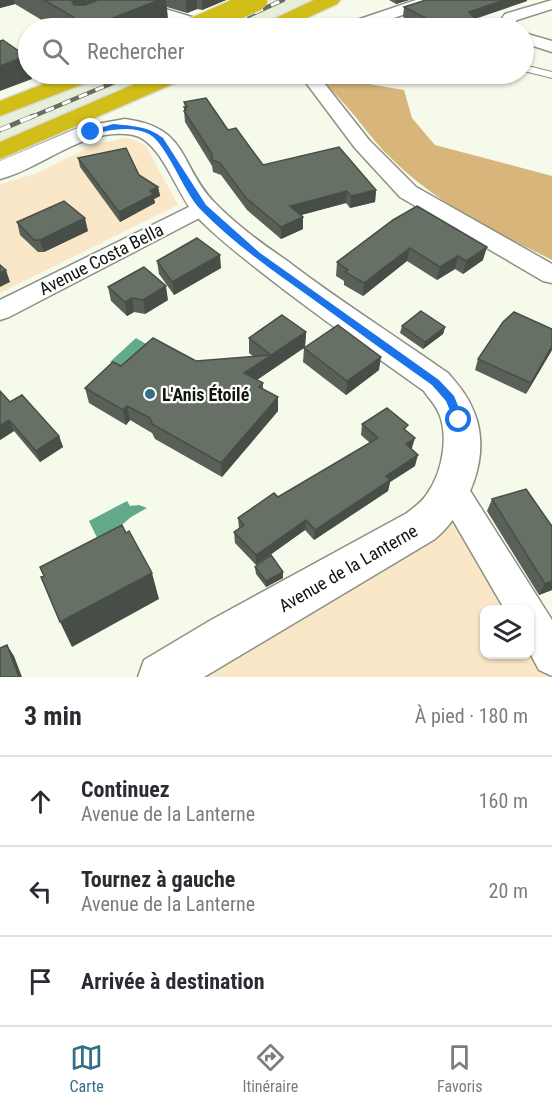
<!DOCTYPE html>
<html lang="fr">
<meta charset="utf-8">
<style>
body{margin:0;font-family:"Roboto Condensed",sans-serif;background:#f7f7f7;color:#2b2b33}
.controls{position:absolute;right:18px;bottom:18px;display:grid;overflow:hidden;border-radius:12px;box-shadow:0 2px 4px #0004}
.controls button{width:54px;height:54px;display:grid;place-items:center;padding:0;border:0;border-bottom:2px solid #e1e1e2;background:#fff;color:#2b2b33;font:30px sans-serif}
.stop{position:absolute;width:18px;height:18px;margin:-14px;border:4px solid #1a73e8;border-radius:50%;background:#fff}
.stop.end{background:#1a73e8;border-color:#fff;box-shadow:0 2px 6px #0008}
.list{margin:0;padding:0;list-style:none}
h2{display:flex;justify-content:space-between;align-items:center;height:78px;margin:0;padding:0 24px;font-size:26px}
h2 small{font-size:20px;font-weight:400;color:#7c7c81}
.list li{display:grid;grid-template-columns:39px 1fr auto;gap:18px;align-items:center;box-sizing:border-box;height:90px;padding:0 24px;border-top:2px solid #e1e1e2}
.list b{display:block;font-size:22px;white-space:nowrap}
.list p{margin:0;font-size:20px;white-space:nowrap;color:#7c7c81}
.list em{font-size:20px;font-style:normal;color:#7c7c81}
.icon{flex:none;width:33px;height:33px;fill:none;stroke:currentColor;stroke-width:2;stroke-linecap:round;stroke-linejoin:round}
.map{position:relative;flex:none;width:552px;height:677px;overflow:hidden}
.search{position:absolute;background:#fff;box-shadow:0 2px 4px #0004;left:18px;right:18px;top:18px;height:66px;display:flex;align-items:center;gap:15px;box-sizing:border-box;padding:0 21px;border-radius:33px;color:#7c7c81;font-size:22px}
.sheet{height:348px;background:#fff}
nav{display:flex;justify-content:space-around;align-items:center;box-sizing:border-box;height:84px;border-top:2px solid #e1e1e2;background:#fff;font-size:16px;color:#7c7c81}
nav a{display:grid;justify-items:center;gap:3px}
nav .on{color:#346f88}
.map>svg:first-child{display:block}
.built{fill:#e8efd9}
.green{fill:#fae7c7}
.forest{fill:#d8b67b}
.water{fill:#63aa8b}
.lines{fill:none;stroke-linecap:round;stroke-linejoin:round}
.lane-casing{stroke:#8c9183;stroke-width:2}
.street-casing{stroke:#8c9183;stroke-width:3}
.secondary-casing{stroke:#8c9183;stroke-width:3}
.highway-casing{stroke:#d9d9d9;stroke-width:3}
.lane{fill:#fff;fill-rule:evenodd}
.street{fill:#fff;fill-rule:evenodd}
.secondary{fill:#fff;fill-rule:evenodd}
.highway{fill:#d2be19;fill-rule:evenodd}
.rail-far1-casing{stroke:#696c63;stroke-width:4.5}
.rail-casing{stroke:#696c63;stroke-width:5}
.rail-far1{stroke:#fff;stroke-width:3;stroke-dasharray:9;stroke-linecap:butt}
.rail{stroke:#fff;stroke-width:4;stroke-dasharray:11;stroke-linecap:butt}
.highway-bridge-casing{stroke:#d9d9d9;stroke-width:23;stroke-linecap:butt}
.highway-bridge{stroke:#d2be19;stroke-width:21}
.wall{fill:#586057}
.shaded-wall{fill:#474e47}
.building{fill:#667065;stroke:#474e47;stroke-width:1.5}
.route{fill:#1a73e8}
.poi-dot{fill:#346f88;stroke:#fff;stroke-width:2}
.labels{text-anchor:middle;dominant-baseline:central;stroke-width:4.5;stroke-linejoin:round;paint-order:stroke}
.street-label{font-size:18px;fill:#12140f;stroke:#fff}
.poi-label{font-size:18px;font-weight:bold;fill:#12140f;stroke:#fff;text-anchor:start}
</style>
<div class="map">
<svg width="552" height="677" viewBox="0 0 552 677">
<rect width="100%" height="100%" fill="#f5faeb"/>
<!-- built -->
<path class="built" d="M269,0H314L261,25L236,15Z
M109,74H157L0,140V118Z"/>
<!-- green -->
<path class="green" d="M125,138L135,140L146,146L178,205L0,293V184L35,174L96,144Z
M446,519L472,535L514,609L484,610V654H530V636L552,677H195L389,558Z"/>
<!-- forest -->
<path class="forest" d="M309,74L404,90L412,118L435,145L552,176V260C496,232 437,204 392,159C363,132 344,93 309,74Z"/>
<!-- water -->
<path class="water" d="M136,338L148,345L122,369L110,362Z
M127,501L130,506L139,505L147,508L131,517L100,544L89,521Z"/>
<g class="lines">
<!-- lane casing -->
<g class="lane-casing">
<path id="lane" d="M28,47V53L0,64V58Z
M524,65L552,72V78L524,71Z"/>
</g>
<!-- street casing -->
<g class="street-casing">
<path id="street" d="M111,0H136L195,18L197,21L189,26L113,3Z
M416,0H439L437,3L365,28H343L345,24Z
M552,0V9L517,20L514,24L516,28H500L498,24L505,14Z
M524,33L552,41V52L524,43Z
M295,74H317L369,140L416,187L552,264V283L543,281L400,197L355,148L304,80Z
M203,200L211,202L214,207L211,212L9,317L0,320V300Z
M451,474L462,478L552,620V676L539,670L530,653V610H505L440,498L435,488L440,478Z"/>
</g>
<!-- secondary casing -->
<g class="secondary-casing">
<path id="secondary" d="M125,119C190,128 178,164 214,202C235,224 261,243 286,260C338,300 394,335 448,373C459,386 468,396 474,412C492,456 469,509 435,539L204,677H138L144,660L211,620L407,513C414,507 422,502 427,494C443,472 451,430 435,406C432,401 427,396 424,391C371,353 317,316 265,275C242,257 217,238 196,216C177,195 161,140 133,135C85,126 43,168 0,179V161L80,127Z"/>
</g>
<!-- highway casing -->
<g class="highway-casing">
<path id="highway" d="M314,0H340L337,4L285,28H260L263,24Z
M69,74H99L96,79L0,116V101Z
M158,74H187L184,79L0,159V142Z"/>
</g>
<!-- lane -->
<use href="#lane" class="lane"/>
<!-- street -->
<use href="#street" class="street"/>
<!-- secondary -->
<use href="#secondary" class="secondary"/>
<!-- highway -->
<use href="#highway" class="highway"/>
<!-- rail-far1 casing -->
<g class="rail-far1-casing">
<path id="rail-far1" d="M222,28L283,0
M29,118L134,74"/>
</g>
<!-- rail casing -->
<g class="rail-casing">
<path id="rail" d="M0,130L33,116"/>
</g>
<!-- rail-far1 -->
<use href="#rail-far1" class="rail-far1"/>
<!-- rail -->
<use href="#rail" class="rail"/>
<!-- highway-bridge casing -->
<g class="highway-bridge-casing">
<path id="highway-bridge" d="M194,28L257,0"/>
</g>
<!-- highway-bridge -->
<use href="#highway-bridge" class="highway-bridge"/>
</g>
<!-- wall -->
<path class="wall" d="M0,0H226L202,10L197,9L187,13L167,7L168,22L153,28H55L15,4L0,8Z
M389,0H409L396,4Z
M527,1L475,19L479,28H425L403,17L404,7Z
M184,102L228,130L263,165L376,190L375,202L350,208L346,203L301,215L303,229L281,239L247,210L221,175L213,172L212,166L185,122L184,111V107H185Z
M78,158L139,175L158,187L160,196L154,199L155,203L120,222L80,167Z
M393,220L483,260L463,274L455,269L437,280L407,261L363,296L344,285V281L336,276L337,262Z
M17,222L88,231L44,252H38L20,235Z
M157,261L221,268L174,295L159,274Z
M108,287L168,300L145,314L134,312L127,316L111,301Z
M402,326L445,327L443,334L423,349L400,333Z
M552,329V350L526,394L475,370L478,359Z
M306,332L305,347L379,370L346,395L303,362L304,348L257,380L263,383V389L278,397V411L222,477L155,439L152,433L130,420L126,425L89,403L85,388L121,366L254,357L249,353V338Z
M10,402L59,436L63,447L40,462L14,431L0,440Z
M362,424L407,431L412,448L411,449L415,466L390,482L388,491L314,540L305,530L256,565L235,543L234,532L239,529L238,518L278,497L370,443L361,435Z
M492,499L552,590L539,595L487,511Z
M255,567L283,578L266,587L256,574Z"/>
<!-- shaded-wall -->
<path class="shaded-wall" d="M0,0H14L15,4L0,8Z
M78,0H120L85,24L72,2Z
M159,0H166L168,22L153,28H91L90,27Z
M186,0H197V9L187,13Z
M202,0H226L202,10Z
M397,0H409L396,4Z
M504,0H527V1L467,21L469,12Z
M480,24L479,28H445Z
M26,56L28,64V74H31L32,79L0,91V66Z
M158,187L160,196L154,199L155,203L120,222L119,212Z
M376,190L375,202L350,208L351,196Z
M347,191L346,203L290,218V206Z
M303,217V229L281,239V227Z
M85,218L88,231L44,252L40,240Z
M487,247L483,260L463,274L466,261Z
M410,248L407,261L363,296L364,283Z
M220,255L221,268L174,295L172,282Z
M458,256L455,269L437,280L440,267Z
M6,270L10,282L0,287V273Z
M166,286L168,300L145,314L143,300Z
M132,298L134,312L127,316L125,302Z
M445,327L443,334L423,349L425,342Z
M306,332L305,347L245,388L244,373Z
M552,346V350L526,394L531,383Z
M381,357L379,370L346,395L347,381Z
M278,397V411L222,477L221,463Z
M127,406L130,420L126,425L123,410Z
M9,420L14,431L0,440V426Z
M59,436L63,447L40,462L36,451Z
M415,438L412,448L404,454L406,444Z
M418,455L415,466L390,482L388,491L314,540L315,530L386,476Z
M306,520L305,530L256,565V555Z
M283,572V578L266,587V581Z
M152,573L159,599L72,647L60,622Z
M552,581V590L539,595L545,584Z
M7,645L14,656L22,677H19Z"/>
<!-- building -->
<path class="building" d="M44,0H78L72,2L74,5H85L98,0H159L90,27Z
M426,0H504L469,12L480,24L445,28H435L426,18L404,7Z
M3,40L26,56L0,66V41Z
M206,98L228,130L236,128L263,165L339,147L376,190L351,196L347,191L290,206L303,217L281,227L246,198L220,163L212,160V154L184,111L186,110L184,107H187L184,102Z
M126,148L139,175L158,187L150,191L154,194L119,212L78,158Z
M64,201L85,218L40,240H34L17,222Z
M417,206L487,247L466,261L458,256L440,267L410,248L364,283L345,272L348,270L337,262L393,220Z
M197,238L220,255L172,282L157,261Z
M0,265L6,270L0,273Z
M144,267L166,286L143,300L132,298L125,302L108,287Z
M421,311L445,327L425,342L402,326Z
M514,312L552,329V346L531,383L478,359L503,322Z
M282,315L306,332L244,373L263,383L259,387L278,397L221,463L152,424L150,418L127,406L123,410L85,388L113,362L121,366L153,338L196,361L271,355L249,338Z
M338,325L381,357L347,381L304,348Z
M0,391L10,402L22,395L59,436L36,451L9,420L0,426Z
M387,408L408,425L404,429L415,438L406,444L418,455L386,476L390,480L315,530L306,520L256,555L234,532L244,525L238,518L274,493L278,497L378,438L362,424Z
M526,489L551,525H552V581L545,584L492,499Z
M122,525L126,533L129,531L152,573L60,622L41,577L44,576L40,567Z
M271,555L283,572L266,581L255,567Z
M7,645L19,677H0V648Z"/>
<!-- route -->
<path class="route" d="M113,124C132,126 148,126 163,138L206,205L260,253L439,380L454,396L464,420L463,423H455L446,401L432,385C391,356 351,327 310,297C272,270 233,243 200,209C183,191 167,144 149,134C131,125 109,130 91,135L88,132Z"/>
<!-- markers -->
<circle class="poi-dot" cx="150" cy="394" r="6"/>
<g class="labels">
<!-- street labels -->
<g class="street-label">
<text transform="translate(101 259) rotate(-27)">Avenue Costa Bella</text>
<text transform="translate(348 568) rotate(-30)">Avenue de la Lanterne</text>
</g>
<!-- poi labels -->
<g class="poi-label">
<text x="162" y="394">L'Anis Étoilé</text>
</g>
</g>
</svg>
<div class="controls">
<button><svg class="icon" aria-label="layers" viewBox="0 0 24 24"><path d="M12 4l9 5-9 5-9-5zM3 14l9 5 9-5"/></svg></button>
</div>
<div class="stop" style="left:459px;top:420px"></div>
<div class="stop end" style="left:91px;top:132px"></div>
<div class="search"><svg class="icon" aria-label="search" viewBox="0 0 24 24"><circle cx="10" cy="10" r="6"/><path d="M15 15l6 6"/></svg>Rechercher</div>
</div>
<section class="sheet">
<h2>3 min<small>À pied · 180 m</small></h2>
<ul class="list">
<li><svg class="icon" aria-label="ahead" viewBox="0 0 24 24"><path d="M12 20V5M6 11l6-6 6 6"/></svg><div><b>Continuez</b><p>Avenue de la Lanterne</p></div><em>160 m</em></li>
<li><svg class="icon" aria-label="left" viewBox="0 0 24 24"><path d="M17 20v-9H6M10 6l-5 5 5 5"/></svg><div><b>Tournez à gauche</b><p>Avenue de la Lanterne</p></div><em>20 m</em></li>
<li><svg class="icon" aria-label="arrive" viewBox="0 0 24 24"><path d="M6 21V4h12l-3 4 3 4H6"/></svg><div><b>Arrivée à destination</b></div></li>
</ul>
</section>
<nav>
<a class="on"><svg class="icon" aria-label="map" viewBox="0 0 24 24"><path d="M3 6l6-2 6 2 6-2v14l-6 2-6-2-6 2zM9 4v14M15 6v14"/></svg>Carte</a>
<a><svg class="icon" aria-label="directions" viewBox="0 0 24 24"><path d="M12 3l9 9-9 9-9-9zM9 14v-3h6M13 9l2 2-2 2"/></svg>Itinéraire</a>
<a><svg class="icon" aria-label="saved" viewBox="0 0 24 24"><path d="M7 4h10v16l-5-4-5 4z"/></svg>Favoris</a>
</nav>
